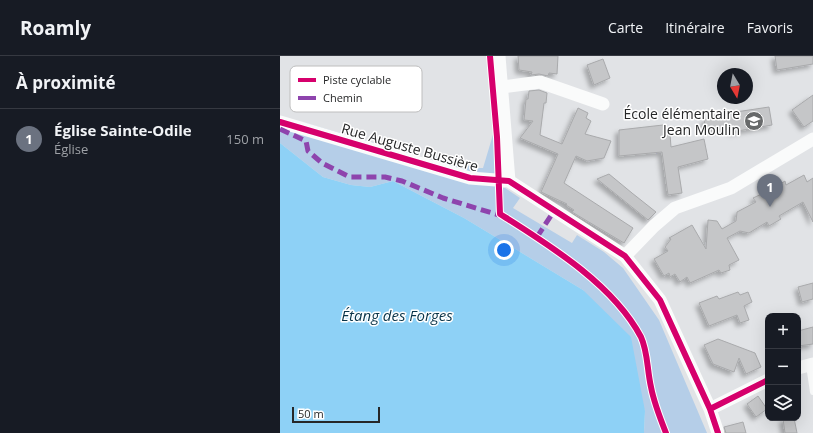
<!DOCTYPE html>
<html lang="fr">
<meta charset="utf-8">
<style>
body{margin:0;font-family:"Open Sans",sans-serif;background:#242831;color:#f1f3f6}
.controls{position:absolute;right:12px;bottom:12px;display:grid;overflow:hidden;border-radius:8px;box-shadow:0 4px 16px #0002}
.controls button{width:36px;height:36px;display:grid;place-items:center;padding:0;border:0;border-bottom:1px solid #363941;background:#171b24;color:#f1f3f6;font:20px sans-serif}
.compass{position:absolute;left:437px;top:12px;width:36px;height:36px;border-radius:50%;background:#171b24;box-shadow:0 4px 16px #0002;rotate:170deg}
.scale{position:absolute;left:12px;bottom:10px;width:88px;box-sizing:border-box;padding-left:4px;border:2px solid #262728;border-top:0;font-size:11px;line-height:14px;white-space:nowrap;color:#262728;-webkit-text-stroke:3px #fff;paint-order:stroke}
.you{position:absolute;left:224px;top:194px;width:14px;height:14px;margin:-10px;border:3px solid #fff;border-radius:50%;background:#1a73e8;box-shadow:0 0 0 6px #1a73e833}
.badge{display:grid;place-items:center;width:26px;height:26px;border-radius:50%;background:#67696a;color:#fff;font-size:13px;font-weight:700}
.pin{position:absolute;translate:-50% -33px;filter:drop-shadow(0 1px 2px #0008)}
.pin::after{content:'';position:absolute;top:21px;width:14px;height:12px;background:inherit;clip-path:polygon(0 0,100% 0,50% 100%)}
.list{margin:0;padding:0;list-style:none}
h2{display:flex;justify-content:space-between;align-items:center;height:52px;margin:0;padding:0 16px;font-size:17px}
h2 small{font-size:13px;font-weight:400;color:#9ea1a6}
.list li{display:grid;grid-template-columns:26px 1fr auto;gap:12px;align-items:center;box-sizing:border-box;height:60px;padding:0 16px;border-top:1px solid #363941}
.list b{display:block;font-size:15px;white-space:nowrap}
.list p{margin:0;font-size:13px;white-space:nowrap;color:#9ea1a6}
.list em{font-size:13px;font-style:normal;color:#9ea1a6}
.icon{flex:none;width:22px;height:22px;fill:none;stroke:currentColor;stroke-width:2;stroke-linecap:round;stroke-linejoin:round}
.map{position:relative;flex:none;width:533px;height:377px;overflow:hidden}
header{display:flex;align-items:center;gap:24px;box-sizing:border-box;height:56px;padding:0 20px;background:#171b24;border-bottom:1px solid #363941}
header strong{font-size:19px}
nav{display:flex;gap:22px;margin-inline-start:auto;font-size:14px}
main{display:flex}
aside{flex:1;background:#171b24}
.map>svg:first-child{display:block}
.green{fill:#b5cee8}
.water{fill:#8ed1f6}
.building{fill:#c5c6c8;stroke:#a9aaac;filter:url(#shadow)}
.lines{fill:none;stroke-linecap:round;stroke-linejoin:round}
.service{stroke:#fafbfb;stroke-width:6}
.minor{stroke:#fafbfb;stroke-width:13}
.quiet{stroke:#8e44ad;stroke-width:5;stroke-dasharray:10 5;stroke-linecap:butt}
.cycleway-casing{stroke:#fff;stroke-width:8}
.cycleway{stroke:#d6006c;stroke-width:6}
.labels{text-anchor:middle;dominant-baseline:central;stroke-width:3;stroke-linejoin:round;paint-order:stroke}
.poi-label{font-size:14px;fill:#262728;stroke:#fff;text-anchor:end}
.street-label{font-size:14px;fill:#262728;stroke:#fff}
.water-label{font-size:15px;font-style:italic;fill:#093449;stroke:#fff}
.key{fill:#fff;stroke:#bebebe;stroke-width:1}
.key-label{font-size:11px;fill:#262728}
</style>
<header>
<strong>Roamly</strong>
<nav><a>Carte</a><a>Itinéraire</a><a>Favoris</a></nav>
</header>
<main>
<aside>
<h2>À proximité<small></small></h2>
<ul class="list">
<li><span class="badge" style="background:#6b7280">1</span><div><b>Église Sainte-Odile</b><p>Église</p></div><em>150 m</em></li>
</ul>
</aside>
<div class="map">
<svg width="533" height="377" viewBox="0 0 533 377">
<defs>
<filter id="shadow"><feDropShadow dx="-3.5" dy="3.5" stdDeviation="2" flood-color="#0004"/></filter>
</defs>
<rect width="100%" height="100%" fill="#e1e3e6"/>
<!-- green -->
<path class="green" d="M0,62L29,68L130,97L129,99L151,106L153,100L197,112H203L215,72V132H225L240,142L233,152L292,187L297,179L324,196L343,212L379,264L427,377H364L365,355L303,234L184,162L113,125L90,131L71,129L43,121L0,87Z"/>
<!-- water -->
<path class="water" d="M0,87L43,121L71,129L90,131L113,125L184,162L303,234L351,281L365,355L364,377H0Z"/>
<!-- building -->
<path class="building" d="M238,0H278L277,18L269,17L268,20L259,18L251,19L252,16L239,14Z
M495,0H533V8L497,14Z
M323,3L330,22L314,29L307,9Z
M259,34L267,37L266,47H264L260,79L282,88L298,52L308,57L306,62L311,65L305,78L331,85L324,102L307,105L296,100L284,127L353,172L344,187L292,156L294,154L286,149L287,148L261,136L278,98L240,82L253,65L244,64L246,43H248L249,35Z
M533,39V65L524,71L512,54Z
M489,51L492,69L452,76L451,71L426,73L424,64L430,63L429,60Z
M383,69L384,79L390,78L391,91L424,83L428,103L398,111L402,137L388,139L382,96L339,100V74Z
M329,118L352,137L376,156L368,164L317,123Z
M524,119L527,126L533,122V166L523,146L499,160L501,163L489,170L487,166L469,177L460,175L447,182L459,204L449,209L450,214L441,217L439,214L410,227L407,221L400,226L395,218L390,221L389,217L384,220L374,203L388,195L385,191L391,183L389,182L412,169L426,193L428,164L437,165L442,173L456,165L457,156L476,146L473,142L486,136V137L505,125L506,129Z
M533,227V243L522,246L518,231Z
M458,236L460,239L468,236L472,246L464,250L469,264L460,267L457,259L429,270L419,247L437,240L439,243Z
M533,271V288L518,290V275Z
M438,283L475,297L481,311L466,318L459,302L454,316L433,308L424,289Z
M478,340L487,353L476,361L467,348Z
M514,362L517,377H505L503,363Z
M463,366L466,377H446L444,371Z"/>
<g class="lines">
<!-- service -->
<path class="service" d="M529,309L533,336"/>
<!-- minor -->
<path class="minor" d="M219,0L229,125
M222,31L260,26L323,48
M0,66L190,122L229,125L345,200L380,244L430,353L438,377
M345,200L374,170L395,152L451,132L533,83
M518,312L533,308
M430,353L488,324"/>
<!-- quiet -->
<path class="quiet" d="M0,73L26,85L28,95L42,107L70,121H105L122,125L163,142L222,160
M257,181L274,155"/>
<!-- cycleway casing -->
<g class="cycleway-casing">
<path id="cycleway" d="M210,0L217,81L220,158C269,189 333,228 361,281C368,296 367,314 371,331C374,347 380,362 386,377
M0,66L190,122L229,125L345,200L380,244L430,353L438,377
M430,353L488,324"/>
</g>
<!-- cycleway -->
<use href="#cycleway" class="cycleway"/>
</g>
<!-- icons -->
<defs>
<g id="school-disc" transform="scale(1)"><circle r="9.5" fill="#67696a" stroke="#fff"/><path d="M0-5L7-2L0 1L-7-2ZM-4 1L0 2.5L4 1V4Q0 6-4 4Z" fill="#fff"/></g>
</defs>
<g fill-rule="evenodd">
<use href="#school-disc" x="474" y="65"/>
</g>
<g class="labels">
<!-- poi labels -->
<g class="poi-label">
<text x="460" y="57">École élémentaire<tspan x="460" dy="16">Jean Moulin</tspan></text>
</g>
<!-- street labels -->
<g class="street-label">
<text transform="translate(130 91) rotate(16)">Rue Auguste Bussière</text>
</g>
<!-- water labels -->
<g class="water-label">
<text x="117" y="259">Étang des Forges</text>
</g>
</g>
<!-- legend -->
<rect x="10" y="10" width="132" height="46" rx="6" class="key"/>
<rect x="18" y="22" width="18" height="4" fill="#d6006c"/>
<rect x="18" y="40" width="18" height="4" fill="#8e44ad"/>
<g class="key-label">
<text x="43" y="28">Piste cyclable</text>
<text x="43" y="46">Chemin</text>
</g>
</svg>
<div class="controls">
<button>+</button>
<button>−</button>
<button><svg class="icon" aria-label="layers" viewBox="0 0 24 24"><path d="M12 4l9 5-9 5-9-5zM3 14l9 5 9-5"/></svg></button>
</div>
<svg class="compass" viewBox="-18 -18 36 36"><path d="M0-13l5 13h-10z" fill="#e53935"/><path d="M0 13l5-13h-10z" fill="#9ea1a6"/></svg>
<div class="scale">50 m</div>
<div class="you"></div>
<div class="pin badge" style="left:490px;top:151px;background:#6b7280">1</div>
</div>
</main>
